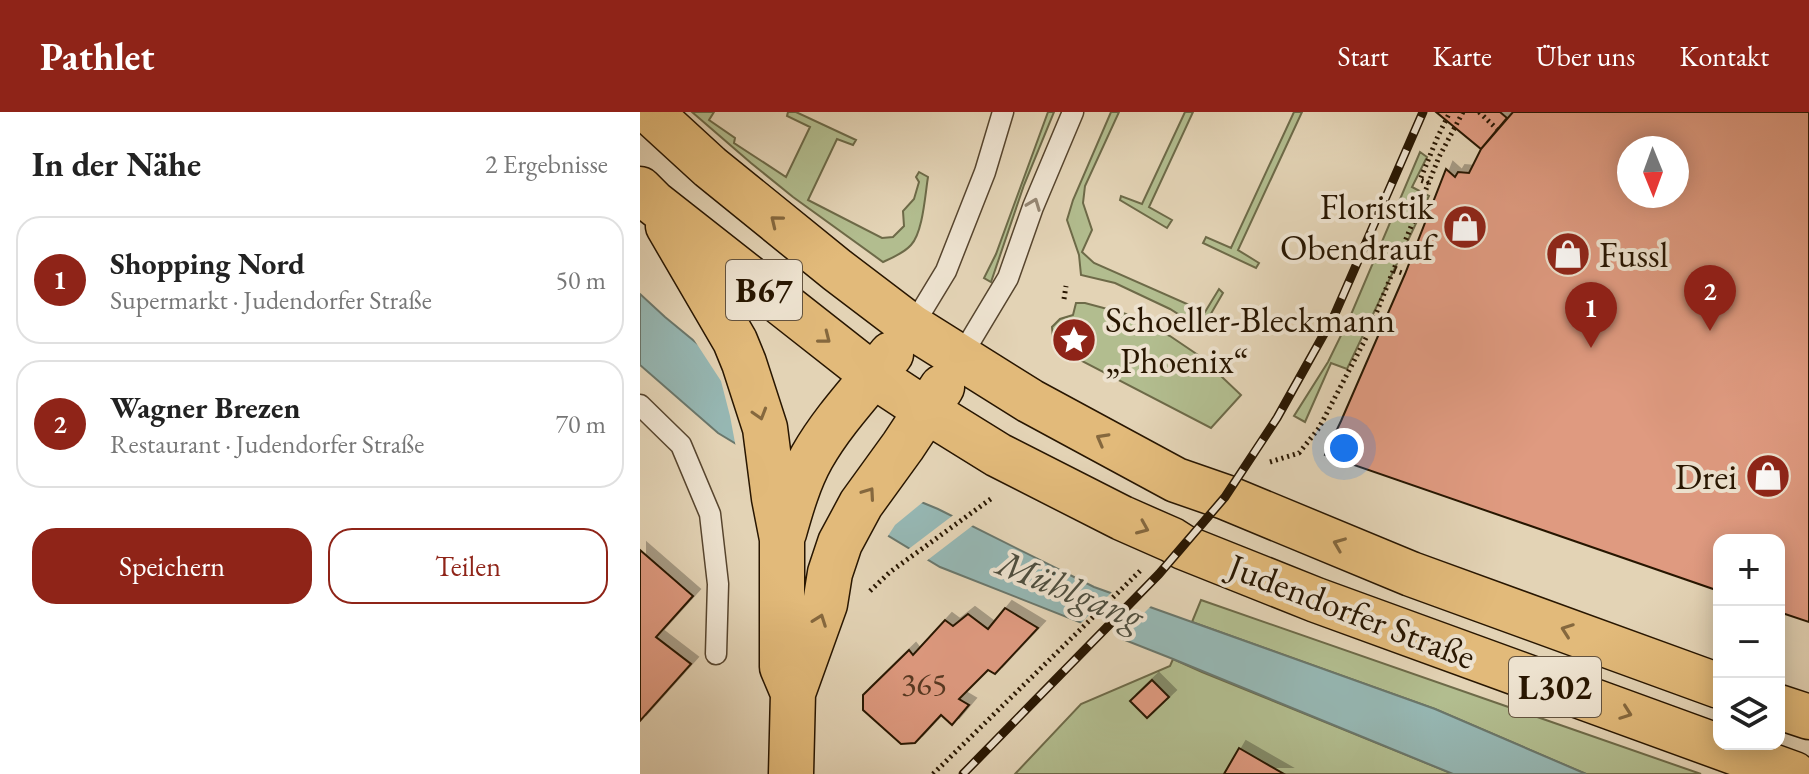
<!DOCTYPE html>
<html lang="de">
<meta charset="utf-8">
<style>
body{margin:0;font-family:"EB Garamond",serif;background:#f2f2f2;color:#222}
.controls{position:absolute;right:24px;bottom:24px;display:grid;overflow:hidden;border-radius:16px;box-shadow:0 4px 20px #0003}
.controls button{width:72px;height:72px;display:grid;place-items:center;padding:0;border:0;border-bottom:2px solid #e0e0e0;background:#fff;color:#222;font:40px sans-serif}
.compass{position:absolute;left:977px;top:24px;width:72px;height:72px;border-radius:50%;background:#fff;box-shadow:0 4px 20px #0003;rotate:179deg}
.you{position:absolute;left:704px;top:336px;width:28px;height:28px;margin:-20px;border:6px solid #fff;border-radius:50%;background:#1a73e8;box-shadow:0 0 0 12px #1a73e833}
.badge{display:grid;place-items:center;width:52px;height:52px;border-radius:50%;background:#8f2418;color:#fff;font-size:26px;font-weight:700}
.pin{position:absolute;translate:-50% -66px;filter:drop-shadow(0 2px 4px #0008)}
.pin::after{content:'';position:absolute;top:42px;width:28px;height:24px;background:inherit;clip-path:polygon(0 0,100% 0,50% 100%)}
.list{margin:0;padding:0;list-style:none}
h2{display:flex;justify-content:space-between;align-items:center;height:104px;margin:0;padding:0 32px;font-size:34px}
h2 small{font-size:26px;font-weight:400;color:#767676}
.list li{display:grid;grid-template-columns:52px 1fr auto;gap:24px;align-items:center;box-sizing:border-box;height:128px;margin:0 16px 16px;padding:0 16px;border:2px solid #e0e0e0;border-radius:24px}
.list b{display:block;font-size:30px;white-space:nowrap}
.list p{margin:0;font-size:26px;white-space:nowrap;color:#767676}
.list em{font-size:26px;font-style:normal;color:#767676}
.actions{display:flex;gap:16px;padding:24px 32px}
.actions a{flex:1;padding:18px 0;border:2px solid #8f2418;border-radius:24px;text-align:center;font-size:28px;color:#8f2418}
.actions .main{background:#8f2418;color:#fff}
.icon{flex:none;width:44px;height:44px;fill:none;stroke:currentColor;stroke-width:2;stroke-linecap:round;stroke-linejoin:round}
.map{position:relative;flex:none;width:1169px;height:662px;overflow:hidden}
header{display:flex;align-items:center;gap:48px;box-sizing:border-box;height:112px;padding:0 40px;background:#8f2418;color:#fff}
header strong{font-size:38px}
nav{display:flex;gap:44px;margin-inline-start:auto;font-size:28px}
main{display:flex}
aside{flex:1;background:#fff}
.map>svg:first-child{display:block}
.green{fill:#b2bd8f;stroke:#6d6a48;stroke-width:2}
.water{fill:#96b7b3;stroke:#6a776c;stroke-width:2}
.pier{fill:#e3d3b5}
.building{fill:#df9a80;stroke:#281601;stroke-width:2;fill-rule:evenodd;filter:url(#shadow)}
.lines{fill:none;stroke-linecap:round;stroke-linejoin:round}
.lane-casing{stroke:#57452e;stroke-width:23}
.primary-casing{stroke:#281601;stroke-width:47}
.path{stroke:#281601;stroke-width:5;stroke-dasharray:2 4;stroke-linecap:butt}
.lane{stroke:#ede2cf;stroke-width:20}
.primary{stroke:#e2ba7a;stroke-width:44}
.rail-casing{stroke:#281601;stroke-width:9}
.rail{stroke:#ede2cf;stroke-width:6;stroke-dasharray:18;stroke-linecap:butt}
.oneway{stroke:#948672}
.oneway2{stroke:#85683e}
.labels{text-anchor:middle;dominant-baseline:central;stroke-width:8;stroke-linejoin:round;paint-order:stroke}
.number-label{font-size:32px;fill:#563721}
.shield{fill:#ede2cf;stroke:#63533f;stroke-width:2}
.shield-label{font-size:34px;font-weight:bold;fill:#281601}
.poi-label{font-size:36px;fill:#281601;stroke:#ede2cf;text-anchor:end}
.street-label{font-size:36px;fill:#281601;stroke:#ede2cf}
.water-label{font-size:38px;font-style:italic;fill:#4e4e3f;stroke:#ede2cf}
</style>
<header>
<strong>Pathlet</strong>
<nav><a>Start</a><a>Karte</a><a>Über uns</a><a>Kontakt</a></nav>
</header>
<main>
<aside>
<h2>In der Nähe<small>2 Ergebnisse</small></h2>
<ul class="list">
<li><span class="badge">1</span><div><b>Shopping Nord</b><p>Supermarkt · Judendorfer Straße</p></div><em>50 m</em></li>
<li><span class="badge">2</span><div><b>Wagner Brezen</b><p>Restaurant · Judendorfer Straße</p></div><em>70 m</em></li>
</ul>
<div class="actions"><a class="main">Speichern</a><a>Teilen</a></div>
</aside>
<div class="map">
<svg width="1169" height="662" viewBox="0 0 1169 662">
<defs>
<filter id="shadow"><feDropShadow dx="7" dy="-7" stdDeviation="0" flood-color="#0004"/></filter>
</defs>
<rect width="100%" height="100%" fill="#e3d3b5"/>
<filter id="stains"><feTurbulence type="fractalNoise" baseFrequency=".0025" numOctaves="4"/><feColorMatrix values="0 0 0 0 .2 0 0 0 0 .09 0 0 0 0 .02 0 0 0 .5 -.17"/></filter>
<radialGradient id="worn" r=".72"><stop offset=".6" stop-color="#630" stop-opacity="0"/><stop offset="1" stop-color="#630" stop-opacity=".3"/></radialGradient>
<!-- green -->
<path class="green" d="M52,0H74L69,8L95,26L94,31L146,65L170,15L147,4L148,0H156L216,28L213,33L197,27L168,88L242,126L253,125L264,114L263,99L274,87L279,70L276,65L279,60L288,65C285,83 283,120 271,133C264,141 252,146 243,150L153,85L111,51Z
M408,0H414L384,73L351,170L344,166L356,142Z
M471,0H479L445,74L443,91L452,118L442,140L454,151L565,200L579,177L583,181L562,217L530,197L475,171L441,163L439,143L427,108L433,88Z
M545,0H553L509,95L532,108L527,116L480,88L481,84L502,92Z
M654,0H662L598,138L619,151L616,156L563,131L566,125L591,136Z
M780,40L787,45L772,75L789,84L707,257L691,251L665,310L654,304L688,250L710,205Z
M436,191H445L486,202L530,224L561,245L601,283L571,316L438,247L413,227L412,215L420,207L433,203Z
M561,488L1061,662H946L795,597L552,510Z
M533,547L562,560L813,662H375L441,592L530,554Z"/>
<!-- water -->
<path class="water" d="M0,182L25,205L218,364L298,397L454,475L795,597L946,662H813L533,547L300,455L78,321L0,253Z"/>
<!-- pier -->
<path class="pier" d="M49,220L220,360L288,388L283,390L255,413L246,427L96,336L90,304L81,269Z
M316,401L336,411L285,450L266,439Z
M474,478L513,492L476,529L438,514Z"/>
<!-- building -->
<path class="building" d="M796,0H860L867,6L841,37Z
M873,0H1169V510L1139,500V428H1079V479L685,343L701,309L765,162L806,57L815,65L818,60L829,61L841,37ZM989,36H1037V84H989Z
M0,438L53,484L16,525L51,552L0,609Z
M365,496L398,516L355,562L348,558L319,587L329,593L312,613L301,603L275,631L261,632L223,598V583L269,538L273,543L305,508L313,514L328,502L348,517Z
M512,568L529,585L507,606L490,589Z
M599,636L644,662H584Z"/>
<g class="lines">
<!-- lane casing -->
<g class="lane-casing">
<path id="lane" d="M272,215L306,159L345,60L363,0
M320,246L368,166L393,95L433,0
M0,293L41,333L70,402L78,472L76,542"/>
</g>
<!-- primary casing -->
<g class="primary-casing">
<path id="primary" d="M10,0L70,55L197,158L272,215L390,289L536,368L585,385L771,462L1079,574
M0,77L14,91L234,264L287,299L358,343L482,406L532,428L543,435L676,488L1154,662
M28,114L95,229L104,251L125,316L134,386L142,427V555L153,581
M144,421C151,396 159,368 172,345C193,308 224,276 251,242
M1139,595L1169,605
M151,662L153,581L185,492L190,461L200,431L221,392L263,334L302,275"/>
</g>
<!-- path -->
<path class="path" d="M839,0L857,17
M789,71L780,68L798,24L810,0
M754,158L765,162
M424,187L426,174
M630,350L659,341L679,316L727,224L799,45L823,0
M230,479L250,460L352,386
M293,662L501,458"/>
<!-- lane -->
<use href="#lane" class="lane"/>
<!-- primary -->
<use href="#primary" class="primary"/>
<!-- rail casing -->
<g class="rail-casing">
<path id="rail" d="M323,662L519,462L585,385L637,306L694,204L783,0"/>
</g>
<!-- rail -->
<use href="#rail" class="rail"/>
</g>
<!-- one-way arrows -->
<defs><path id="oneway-chevron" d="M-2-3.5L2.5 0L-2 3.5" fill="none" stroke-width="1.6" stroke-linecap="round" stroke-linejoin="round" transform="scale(2)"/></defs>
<use class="oneway" href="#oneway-chevron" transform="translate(394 92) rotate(-69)"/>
<g class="oneway2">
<use href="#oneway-chevron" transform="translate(136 109) rotate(-141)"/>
<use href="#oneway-chevron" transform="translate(185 226) rotate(38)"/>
<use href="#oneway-chevron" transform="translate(120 302) rotate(73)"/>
<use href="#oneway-chevron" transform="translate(462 327) rotate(-151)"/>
<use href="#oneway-chevron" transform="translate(229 381) rotate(-55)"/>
<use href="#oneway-chevron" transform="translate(503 416) rotate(23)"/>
<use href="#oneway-chevron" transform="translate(699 432) rotate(-158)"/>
<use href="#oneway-chevron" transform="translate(180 508) rotate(-70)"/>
<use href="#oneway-chevron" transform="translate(927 518) rotate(-160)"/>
<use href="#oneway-chevron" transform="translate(986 601) rotate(20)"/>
</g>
<!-- icons -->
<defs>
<g id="shop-disc" transform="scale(2.3)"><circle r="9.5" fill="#8f2418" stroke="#ede2cf"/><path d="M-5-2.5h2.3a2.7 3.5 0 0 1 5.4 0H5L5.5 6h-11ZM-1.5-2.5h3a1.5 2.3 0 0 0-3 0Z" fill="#fff"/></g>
<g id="sight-disc" transform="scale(2.3)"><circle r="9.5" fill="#8f2418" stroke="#ede2cf"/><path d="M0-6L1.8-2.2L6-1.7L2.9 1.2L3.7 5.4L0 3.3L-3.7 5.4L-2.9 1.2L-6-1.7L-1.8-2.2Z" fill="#fff"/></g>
</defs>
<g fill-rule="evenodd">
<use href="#shop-disc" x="825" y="115"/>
<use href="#shop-disc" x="928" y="142"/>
<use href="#sight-disc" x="434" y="228"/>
<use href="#shop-disc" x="1128" y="364"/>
</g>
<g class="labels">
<!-- number labels -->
<g class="number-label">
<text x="284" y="572">365</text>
</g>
<!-- shield labels -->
<g class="shield">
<rect x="86" y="148" width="76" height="60" rx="6"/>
<rect x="869" y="545" width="92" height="60" rx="6"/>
</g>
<g class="shield-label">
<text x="124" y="178">B67</text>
<text x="915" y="575">L302</text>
</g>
<!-- poi labels -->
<g class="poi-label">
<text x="794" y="94">Floristik<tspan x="794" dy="41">Obendrauf</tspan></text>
<text x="959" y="142" text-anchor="start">Fussl</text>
<text x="465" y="207" text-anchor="start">Schoeller-Bleckmann<tspan x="465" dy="41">„Phoenix“</tspan></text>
<text x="1097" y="364">Drei</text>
</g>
<!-- street labels -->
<g class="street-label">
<text transform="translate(712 499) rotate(21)">Judendorfer Straße</text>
</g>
<!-- water labels -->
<g class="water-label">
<text transform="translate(431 477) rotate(22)">Mühlgang</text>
</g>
</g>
<rect width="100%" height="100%" filter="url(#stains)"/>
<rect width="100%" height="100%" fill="url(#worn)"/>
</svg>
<div class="controls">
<button>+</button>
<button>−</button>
<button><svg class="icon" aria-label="layers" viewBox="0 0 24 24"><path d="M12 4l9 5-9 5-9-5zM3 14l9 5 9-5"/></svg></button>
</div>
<svg class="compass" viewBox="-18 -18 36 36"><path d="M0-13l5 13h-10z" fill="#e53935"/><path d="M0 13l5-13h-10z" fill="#767676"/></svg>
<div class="you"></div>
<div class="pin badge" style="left:951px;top:236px">1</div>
<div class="pin badge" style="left:1070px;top:219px">2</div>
</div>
</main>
